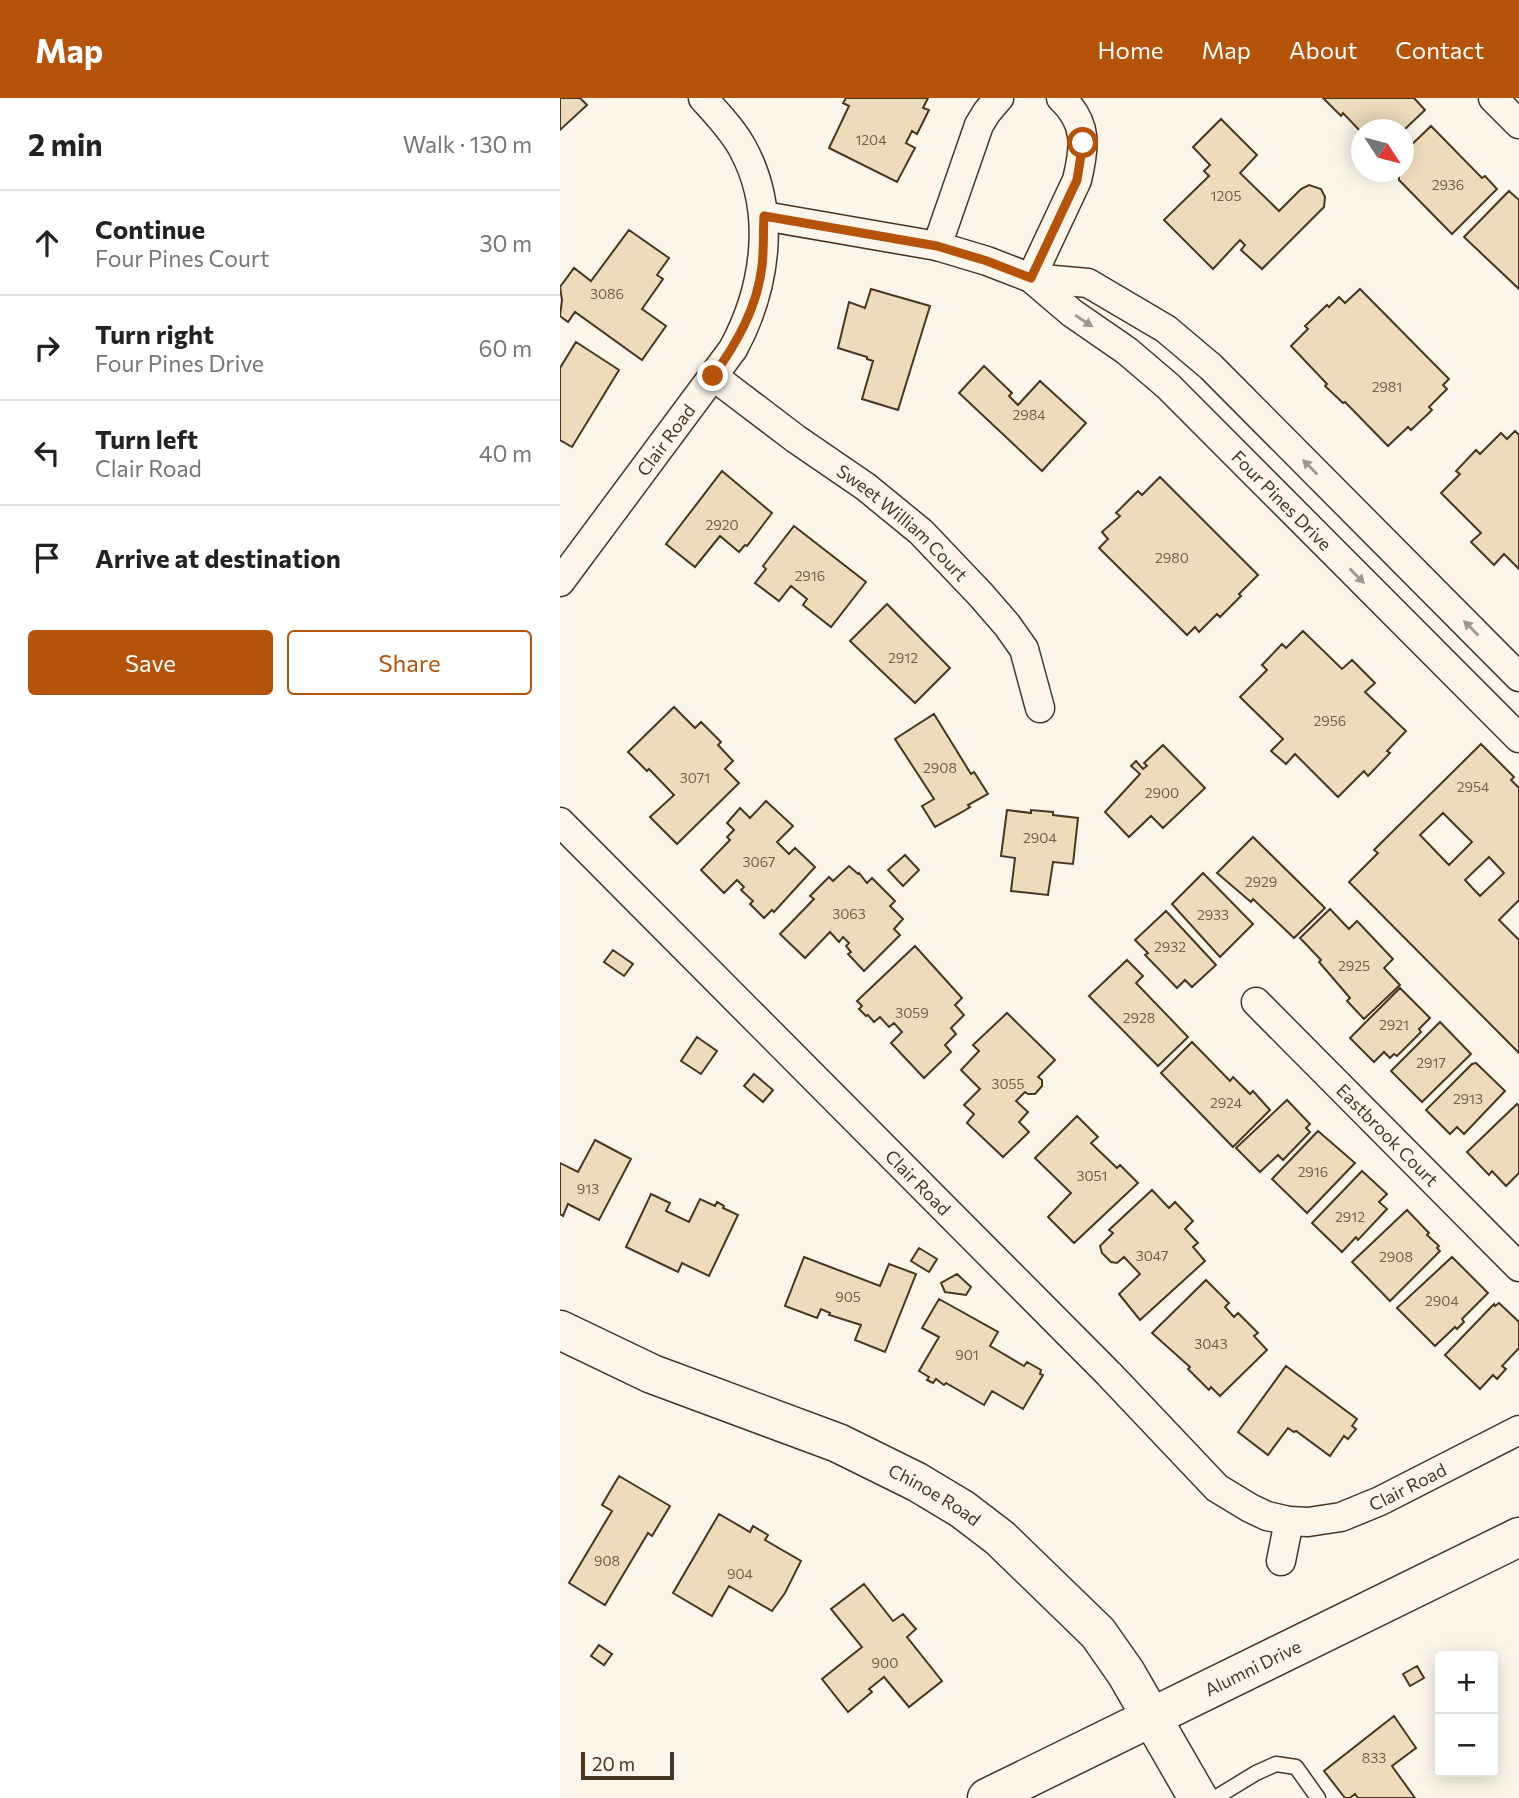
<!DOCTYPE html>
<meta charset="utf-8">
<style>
body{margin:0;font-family:Commissioner,sans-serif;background:#f6f6f6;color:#222}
.controls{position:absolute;right:21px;bottom:21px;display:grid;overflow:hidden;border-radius:7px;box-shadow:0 4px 18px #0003}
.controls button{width:63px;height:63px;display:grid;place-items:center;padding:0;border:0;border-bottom:2px solid #e0e0e0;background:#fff;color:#222;font:35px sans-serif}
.compass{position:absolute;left:791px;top:21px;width:63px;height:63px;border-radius:50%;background:#fff;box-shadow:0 4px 18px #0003;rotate:126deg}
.scale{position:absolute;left:21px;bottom:18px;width:93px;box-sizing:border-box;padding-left:7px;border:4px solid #4a3520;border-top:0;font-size:19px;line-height:24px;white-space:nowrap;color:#4a3520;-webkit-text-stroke:5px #fbf6e9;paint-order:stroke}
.stop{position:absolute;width:21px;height:21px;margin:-16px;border:5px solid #b45309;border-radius:50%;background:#fff}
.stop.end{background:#b45309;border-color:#fff;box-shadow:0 2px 7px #0008}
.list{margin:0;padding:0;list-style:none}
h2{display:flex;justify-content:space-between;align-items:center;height:91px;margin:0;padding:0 28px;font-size:30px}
h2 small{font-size:23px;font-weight:400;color:#767676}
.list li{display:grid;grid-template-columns:46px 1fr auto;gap:21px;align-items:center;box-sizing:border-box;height:105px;padding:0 28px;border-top:2px solid #e0e0e0}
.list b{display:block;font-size:26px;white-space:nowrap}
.list p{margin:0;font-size:23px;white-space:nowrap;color:#767676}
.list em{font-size:23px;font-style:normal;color:#767676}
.actions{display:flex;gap:14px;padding:21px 28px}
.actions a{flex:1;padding:16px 0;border:2px solid #b45309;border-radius:7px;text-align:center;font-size:24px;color:#b45309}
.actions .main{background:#b45309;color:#fff}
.icon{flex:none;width:38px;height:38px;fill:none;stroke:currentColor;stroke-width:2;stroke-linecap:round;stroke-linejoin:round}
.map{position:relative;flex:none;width:959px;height:1700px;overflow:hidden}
header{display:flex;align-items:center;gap:42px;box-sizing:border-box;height:98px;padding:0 35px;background:#b45309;color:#fff}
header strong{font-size:33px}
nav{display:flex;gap:38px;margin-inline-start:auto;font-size:24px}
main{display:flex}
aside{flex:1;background:#fff}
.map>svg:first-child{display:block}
.building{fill:#ecdcbc;stroke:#4a3520;stroke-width:2;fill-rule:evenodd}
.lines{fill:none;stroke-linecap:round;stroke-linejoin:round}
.lane-casing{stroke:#4a3520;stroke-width:17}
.street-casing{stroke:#4a3520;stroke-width:31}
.secondary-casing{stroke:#4a3520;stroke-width:41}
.lane{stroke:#fbf6e9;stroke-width:14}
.street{stroke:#fbf6e9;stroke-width:28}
.secondary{stroke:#fbf6e9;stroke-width:38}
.oneway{fill:#a29684}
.route{stroke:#b45309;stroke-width:9}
.labels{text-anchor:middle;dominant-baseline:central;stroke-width:5;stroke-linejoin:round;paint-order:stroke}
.number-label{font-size:14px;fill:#725f47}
.street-label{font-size:18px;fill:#4a3520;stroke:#fbf6e9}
</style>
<header>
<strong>Map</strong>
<nav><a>Home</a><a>Map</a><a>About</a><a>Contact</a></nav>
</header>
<main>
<aside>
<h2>2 min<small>Walk · 130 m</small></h2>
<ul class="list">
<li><svg class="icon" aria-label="ahead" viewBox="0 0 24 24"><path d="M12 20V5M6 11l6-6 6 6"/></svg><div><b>Continue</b><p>Four Pines Court</p></div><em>30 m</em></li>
<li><svg class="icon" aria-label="right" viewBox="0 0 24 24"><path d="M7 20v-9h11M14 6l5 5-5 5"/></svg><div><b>Turn right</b><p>Four Pines Drive</p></div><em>60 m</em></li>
<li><svg class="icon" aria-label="left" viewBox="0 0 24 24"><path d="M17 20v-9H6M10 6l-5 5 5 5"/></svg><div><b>Turn left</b><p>Clair Road</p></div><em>40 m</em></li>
<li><svg class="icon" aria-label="arrive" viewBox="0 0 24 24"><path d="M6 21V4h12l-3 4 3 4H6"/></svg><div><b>Arrive at destination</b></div></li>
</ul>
<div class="actions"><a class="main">Save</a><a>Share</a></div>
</aside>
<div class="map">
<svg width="959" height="1700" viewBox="0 0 959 1700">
<rect width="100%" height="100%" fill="#fbf6e9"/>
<!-- building -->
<path class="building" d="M0,0H20L27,7L0,32Z
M286,0H368L363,10L369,12L357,36L352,33L346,45L355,50L337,84L269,50L289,8L283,5Z
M763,0H854L865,12L844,32H802V35L783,15L781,18Z
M661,21L697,57L680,75L719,113L741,91L749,87L761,91L765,99L764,109L702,171L681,152L685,147L680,142L653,171L604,122L649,78L644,73L650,67L633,49Z
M871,28L922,80L925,78L937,91L892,136L839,82V74H844V62L848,58L844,54Z
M949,93L959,102V191L904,139Z
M69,132L109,160L97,177L103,181L82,211L106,228L82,262L15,214L8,224L0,218L2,202L0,189L14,170L31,183Z
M311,191L370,208L338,312L302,301L313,263L307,261V259L278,250L289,204L305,210Z
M800,191L889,281L883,287L887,291L869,309L872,312L851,332L848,329L828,348L785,304L783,305L765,288L767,286L731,248L748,231L745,228L767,207L769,209L779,199L785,205Z
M16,244L59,272L12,349L0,342V270Z
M424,268L452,295L449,298L458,307L480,283L526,325L482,373L399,295Z
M955,333L959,337V471L944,456L934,467L911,444L921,435L881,395L900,376L896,373L916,352L920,356L941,335L947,341Z
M162,373L212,415L187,448L185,447L179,454L160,438L135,469L106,446Z
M600,379L698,477L679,496L681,498L660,519L657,516L639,534L635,529L627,537L539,450L548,441L542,434L560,418L556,415L578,393L582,397Z
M234,428L306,484L271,529L243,507L247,501L231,488L219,503L195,485L206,471L203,468Z
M327,506L390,570L355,605L290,543Z
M743,533L782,571L792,562L815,585L805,594L846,633L827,653L830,655L808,678L804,673L778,699L735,656L726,666L711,653L723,641L680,599L707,572L702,567L722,546L726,550Z
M114,609L135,630L141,624L161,644L158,647L173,663L165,671L179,685L117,746L90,719L114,697L89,671L87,673L68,654Z
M374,616L411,676L414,674L428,696L408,707L410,709L404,713L375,729L362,708L374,701L335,641Z
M921,646L954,679L951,682L959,690V802L939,822L959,842V955L789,784L818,755L814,752ZM883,715L912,744L889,767L860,737ZM929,759L944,775L920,798L905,782Z
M603,647L645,690L603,730L591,718L569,739L545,714L580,676L571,668L576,663L583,671L587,668L584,665Z
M206,703L233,728L217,744L229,756L235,750L255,769L214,814L212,812L204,820L190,806L193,803L181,792L184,789L177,782L164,795L141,772L170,742L167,739L174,732L167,725L180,710L190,720Z
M447,712L471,715V712L493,714V717L518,720L513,766L493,764L488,797L451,793L455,760L441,758Z
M693,739L765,810L734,840L693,801L691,804L657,775Z
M345,757L359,772L343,788L328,772Z
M289,768L298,776L299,775L307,785L312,780L335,803L330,808L343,821L334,831L340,837L304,873L288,856L291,854L286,848L289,845L283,839L279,844L270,834L245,860L220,836L254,801L250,798L269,779L273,783Z
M643,775L693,826L660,859L612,806Z
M770,811L789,831L797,823L833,861L824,870L840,887L804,921L787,903L790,900L759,864L761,862L740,840Z
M606,813L656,867L632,889L625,882L617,890L585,857L588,855L575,842Z
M355,848L402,900L395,907L404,917L391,930L396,936L385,947L391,954L364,980L331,945L342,934L334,925L329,929L320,919L314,924L308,917L306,918L299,911L302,908L297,903Z
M53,852L73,866L64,878L44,864Z
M567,862L583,878L576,885L628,939L598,968L529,898Z
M840,890L870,920L859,931L861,934L837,958L834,956L830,960L824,954L814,964L790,940Z
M447,915L495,962L478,979L482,982V988L475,996H468L465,994L456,1003L468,1014L459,1024L469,1034L443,1059L407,1025L414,1016L404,1007L420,991L401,972L419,953L413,947Z
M880,924L911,956L862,1004L831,973Z
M137,939L157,953L141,976L121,963Z
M632,944L670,983L673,979L690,996L693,993L710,1012L673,1049L601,975Z
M916,965L945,993L904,1036L897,1029L890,1036L866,1012L912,966Z
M194,976L213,992L203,1004L184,988Z
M727,1002L750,1026L746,1030L750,1034L723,1062L718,1057L700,1074L676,1050Z
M957,1006L959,1008V1075L946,1088L932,1073L929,1077L907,1054Z
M517,1018L538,1039L531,1045L557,1070L560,1067L578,1085L514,1145L488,1119L511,1095L475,1060Z
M758,1033L795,1065L747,1115L712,1081Z
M35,1042L71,1061L39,1122L8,1106L3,1118L0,1116V1065L18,1074Z
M802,1073L827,1096L819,1104L827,1111L798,1142L796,1139L782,1154L752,1125Z
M592,1092L609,1110L615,1104L633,1123L625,1131L638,1145L633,1149L645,1163L580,1222L559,1196L580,1176L564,1159L557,1165L551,1164L542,1155L540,1148L553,1135L549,1132Z
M91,1096L110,1105L106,1113L129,1124L140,1101L155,1108L157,1104L164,1108L163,1110L178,1117L149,1178L122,1165L118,1174L66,1149Z
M847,1112L869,1135L867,1137L879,1148L877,1150L880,1153L830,1203L792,1164Z
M359,1150L377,1161L369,1174L351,1163Z
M244,1159L320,1188L329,1166L356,1176L325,1254L295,1242L301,1227L269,1217L270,1215L261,1211L257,1220L225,1208Z
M892,1159L928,1195L902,1221L904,1224L897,1231L895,1229L875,1248L837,1210Z
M397,1176L411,1189L406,1197L385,1194L381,1185Z
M646,1182L669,1205L665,1209L674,1219L678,1215L698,1235L694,1238L707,1252L660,1298L651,1289L649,1292L628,1271L630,1269L592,1235Z
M379,1201L438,1234L430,1248L464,1268L467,1264L481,1272L480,1276L483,1277L463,1311L432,1293L424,1307L386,1285L384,1287L376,1281L373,1285L367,1282L369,1279L359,1273L379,1239L362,1230Z
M939,1205L959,1224V1250L942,1268L946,1271L937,1281L933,1277L920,1291L885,1257L934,1206L935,1208Z
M726,1268L797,1321L792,1328L796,1331L788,1341L784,1338L770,1358L736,1333L734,1334L728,1330L708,1357L678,1334Z
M59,1378L110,1408L92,1438L88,1435L45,1507L9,1485L52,1413L42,1407Z
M159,1416L190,1434L193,1428L208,1437L205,1442L241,1463L225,1495L212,1513L169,1488L152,1518L113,1495Z
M304,1486L333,1523L343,1516L356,1531L347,1539L382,1583L349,1609L324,1579L309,1591L312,1594L288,1614L262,1581L302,1549L271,1511Z
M39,1547L52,1556L44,1567L31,1558Z
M857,1568L864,1580L850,1588L843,1576Z
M834,1618L856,1650L832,1668L855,1700H798L795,1696L790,1700H785L764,1673Z"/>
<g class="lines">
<!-- lane casing -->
<g class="lane-casing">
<path id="lane" d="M655,1700L696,1675L716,1666L736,1669L758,1700"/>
</g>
<!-- street casing -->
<g class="street-casing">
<g id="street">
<path d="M933,0L959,26"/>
<path d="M204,118L377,148L427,163L471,180L528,185L606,231L651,269L959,579"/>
<path d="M377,148L419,27L427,14L439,0"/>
<path id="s1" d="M471,180L512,215L567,253L608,288L959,640"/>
<path d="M471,180L517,82C525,49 528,25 501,0"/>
<path id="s2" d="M153,278L236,341L306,389L361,434L421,497L447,527L464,551L480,610"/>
<path id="s3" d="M0,484L173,251C206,190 217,114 183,51C173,32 157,16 143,0"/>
<path id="s4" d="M0,724L549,1276L657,1390L690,1410L707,1418L729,1423L748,1424L781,1419L820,1403L959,1332"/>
<path id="s5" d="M696,904L959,1169"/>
<path d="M721,1463L729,1423"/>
</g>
</g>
<!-- secondary casing -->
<g class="secondary-casing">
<g id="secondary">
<path id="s6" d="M0,1232L92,1276L278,1345L357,1384L402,1411L440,1440L538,1535L566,1575L638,1700"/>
<path id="s7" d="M427,1700L959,1439"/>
</g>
</g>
<!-- lane -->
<use href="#lane" class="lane"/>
<!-- street -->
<use href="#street" class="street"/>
<!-- secondary -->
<use href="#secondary" class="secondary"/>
</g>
<!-- one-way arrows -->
<defs><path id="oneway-solid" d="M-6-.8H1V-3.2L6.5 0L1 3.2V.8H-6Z" transform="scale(1.75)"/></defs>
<g class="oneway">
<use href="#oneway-solid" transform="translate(524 223) rotate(34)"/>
<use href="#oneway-solid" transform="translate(750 369) rotate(-135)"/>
<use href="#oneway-solid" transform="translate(797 478) rotate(45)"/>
<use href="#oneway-solid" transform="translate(911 530) rotate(-135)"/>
</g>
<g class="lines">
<!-- route -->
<path class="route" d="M153,278C177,245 197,210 202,168C204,152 203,135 204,118L377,148L427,163L471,180L517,82L523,45"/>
</g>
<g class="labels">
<!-- number labels -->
<g class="number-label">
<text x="311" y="41">1204</text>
<text x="888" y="86">2936</text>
<text x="666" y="97">1205</text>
<text x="47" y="195">3086</text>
<text x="827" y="288">2981</text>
<text x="469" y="316">2984</text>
<text x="162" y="426">2920</text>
<text x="612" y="459">2980</text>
<text x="250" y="477">2916</text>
<text x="343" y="559">2912</text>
<text x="770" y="622">2956</text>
<text x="380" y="669">2908</text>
<text x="135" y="679">3071</text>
<text x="913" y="688">2954</text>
<text x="602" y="694">2900</text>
<text x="480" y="739">2904</text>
<text x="199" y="763">3067</text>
<text x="701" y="783">2929</text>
<text x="289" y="815">3063</text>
<text x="653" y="816">2933</text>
<text x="610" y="848">2932</text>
<text x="794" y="867">2925</text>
<text x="352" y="914">3059</text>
<text x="579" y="919">2928</text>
<text x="834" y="926">2921</text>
<text x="871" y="964">2917</text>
<text x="448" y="985">3055</text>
<text x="908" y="1000">2913</text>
<text x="666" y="1004">2924</text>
<text x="753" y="1073">2916</text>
<text x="532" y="1077">3051</text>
<text x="28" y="1090">913</text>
<text x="790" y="1118">2912</text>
<text x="592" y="1157">3047</text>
<text x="836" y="1158">2908</text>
<text x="288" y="1198">905</text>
<text x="882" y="1202">2904</text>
<text x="651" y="1245">3043</text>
<text x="407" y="1256">901</text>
<text x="47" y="1462">908</text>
<text x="180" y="1475">904</text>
<text x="325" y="1564">900</text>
<text x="814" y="1659">833</text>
</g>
<!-- street labels -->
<g class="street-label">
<text stroke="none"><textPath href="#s3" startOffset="177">Clair Road</textPath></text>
<text stroke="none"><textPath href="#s1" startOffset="336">Four Pines Drive</textPath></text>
<text stroke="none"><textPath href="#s2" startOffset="240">Sweet William Court</textPath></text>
<text stroke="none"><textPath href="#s5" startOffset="187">Eastbrook Court</textPath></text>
<text stroke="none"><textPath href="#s4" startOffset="508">Clair Road</textPath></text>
<text stroke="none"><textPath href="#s4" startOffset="1141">Clair Road</textPath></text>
<text stroke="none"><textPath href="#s6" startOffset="410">Chinoe Road</textPath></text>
<text stroke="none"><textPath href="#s7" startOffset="296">Alumni Drive</textPath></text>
</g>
</g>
</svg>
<div class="controls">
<button>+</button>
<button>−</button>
</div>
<svg class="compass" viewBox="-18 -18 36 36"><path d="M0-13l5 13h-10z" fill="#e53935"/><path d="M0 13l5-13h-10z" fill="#767676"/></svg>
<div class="scale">20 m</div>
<div class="stop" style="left:523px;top:45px"></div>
<div class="stop end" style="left:153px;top:278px"></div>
</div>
</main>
